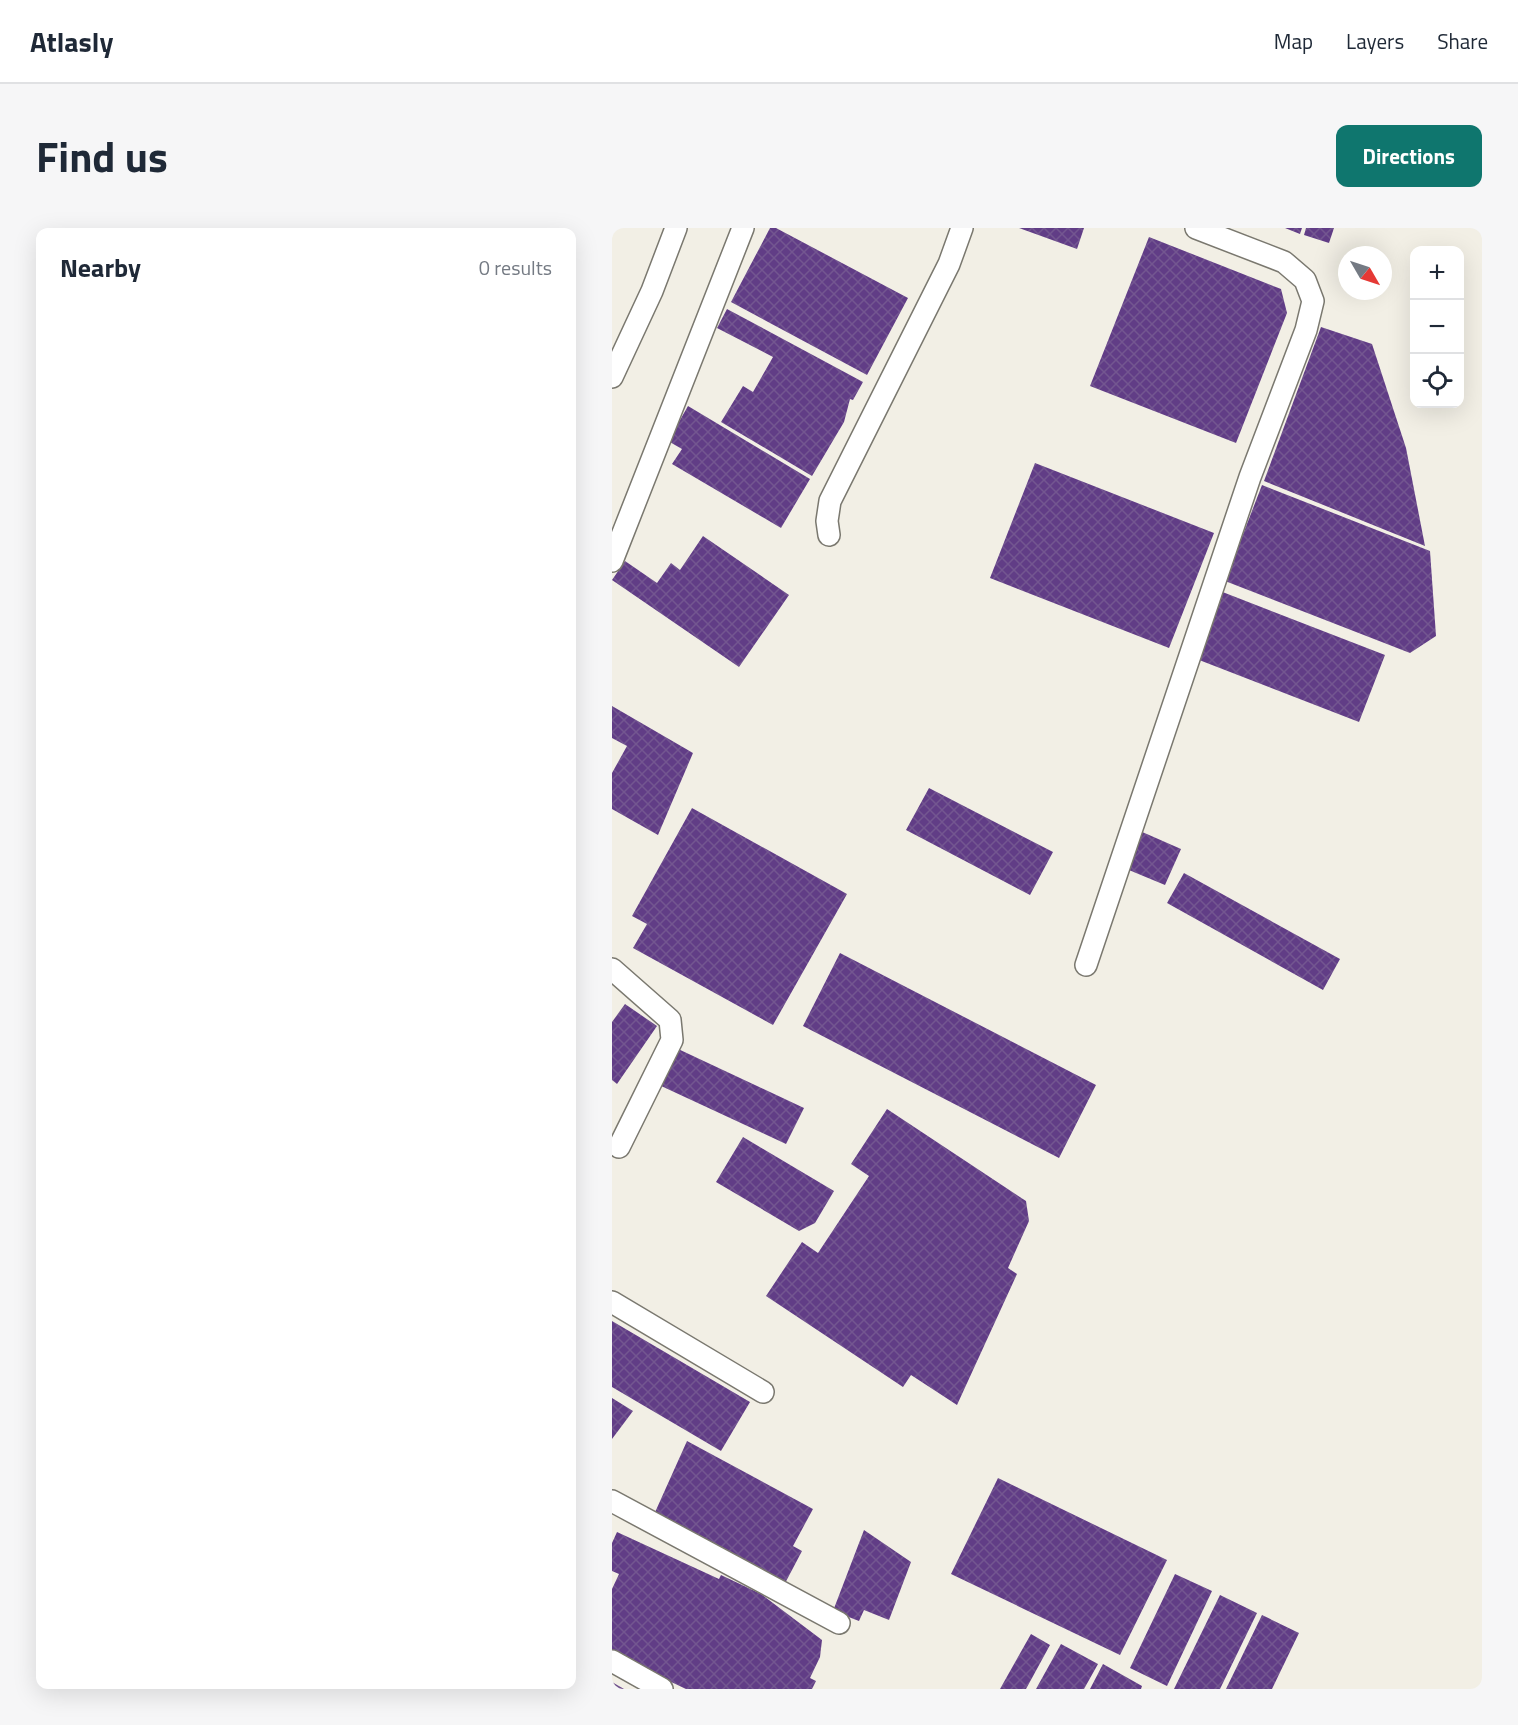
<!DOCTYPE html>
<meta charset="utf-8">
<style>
body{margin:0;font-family:"Titillium Web",sans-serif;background:#f6f6f7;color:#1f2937}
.controls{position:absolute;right:18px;top:18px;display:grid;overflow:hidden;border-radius:12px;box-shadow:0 6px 24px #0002}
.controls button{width:54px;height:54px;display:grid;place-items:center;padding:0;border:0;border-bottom:2px solid #e0e1e3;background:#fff;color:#1f2937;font:30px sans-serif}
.compass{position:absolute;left:726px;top:18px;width:54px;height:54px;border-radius:50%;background:#fff;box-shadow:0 6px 24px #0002;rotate:129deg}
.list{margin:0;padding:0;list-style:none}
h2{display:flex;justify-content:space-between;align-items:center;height:78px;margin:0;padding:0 24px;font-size:26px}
h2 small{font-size:20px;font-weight:400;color:#747a83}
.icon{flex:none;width:33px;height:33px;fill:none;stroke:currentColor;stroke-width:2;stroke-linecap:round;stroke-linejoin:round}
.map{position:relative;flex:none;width:870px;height:1461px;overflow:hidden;border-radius:12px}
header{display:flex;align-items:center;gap:36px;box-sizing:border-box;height:84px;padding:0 30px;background:#fff;border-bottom:2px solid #e0e1e3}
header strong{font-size:28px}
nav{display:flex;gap:33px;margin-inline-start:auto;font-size:21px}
.intro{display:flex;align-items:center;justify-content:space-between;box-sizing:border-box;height:144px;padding:0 36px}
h1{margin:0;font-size:42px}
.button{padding:15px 27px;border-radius:12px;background:#0f766e;color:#fff;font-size:21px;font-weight:700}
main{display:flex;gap:36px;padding:0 36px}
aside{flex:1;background:#fff;border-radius:12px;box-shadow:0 6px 24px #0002}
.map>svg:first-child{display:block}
.building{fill:url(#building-cross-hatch)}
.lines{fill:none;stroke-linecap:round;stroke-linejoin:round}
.street-casing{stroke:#7a786f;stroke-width:24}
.street{stroke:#fff;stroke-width:21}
</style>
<header>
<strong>Atlasly</strong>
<nav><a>Map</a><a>Layers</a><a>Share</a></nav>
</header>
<div class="intro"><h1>Find us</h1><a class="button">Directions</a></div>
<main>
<aside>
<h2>Nearby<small>0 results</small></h2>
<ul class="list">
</ul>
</aside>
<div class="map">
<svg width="870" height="1461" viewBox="0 0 870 1461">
<defs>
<pattern id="building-cross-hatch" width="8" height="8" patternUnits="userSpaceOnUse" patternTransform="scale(1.5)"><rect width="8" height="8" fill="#613d86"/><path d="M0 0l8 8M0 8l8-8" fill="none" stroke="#735690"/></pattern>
</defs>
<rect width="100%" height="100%" fill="#f2efe5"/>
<!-- building -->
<path class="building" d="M158,0H164L296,70L255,147L119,74Z
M407,0H472L465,21Z
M673,0H690L688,6Z
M694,0H722L717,15L692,7Z
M537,9L669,61L675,85L624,215L478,158Z
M115,81L251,154L241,172L238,171L232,194L200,248L109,194L131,158L141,164L161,129L105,100Z
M709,99L760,116L794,220L813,318L652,253Z
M76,178L198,251L169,300L60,236L70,221L56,213Z
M423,235L602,305L557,420L378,350Z
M650,257L818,323L824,408L798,425L613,353Z
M91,308L177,367L127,439L0,352L13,333L45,355L59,335L68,342Z
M608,363L773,427L747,494L582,430Z
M0,478L81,525L46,607L0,581V545L15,518L0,510Z
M317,560L441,624L418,667L294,602Z
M80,580L235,666L161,797L21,720L35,696L20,688Z
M528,603L569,621L553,657L512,640Z
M572,645L728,731L711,762L555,675Z
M228,725L484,857L447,930L191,798Z
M13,776L45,798L5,856L0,852V794Z
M64,820L192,880L174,916L47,857Z
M275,881L414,973L417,993L396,1040L405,1046L345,1177L299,1147L291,1159L154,1068L190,1014L206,1025L257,948L239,936Z
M131,909L222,963L203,995L187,1003L104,954Z
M0,1093L138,1174L109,1223L0,1159Z
M0,1170L21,1183L0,1211Z
M75,1213L201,1281L181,1318L190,1323L170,1361L40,1291Z
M386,1250L555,1332L508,1427L339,1346Z
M252,1302L299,1334L277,1392L252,1382L247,1393L221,1383Z
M5,1304L107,1351L109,1347L149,1366L210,1412L208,1429L198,1450L204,1453L200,1461H74L0,1426V1361L7,1346L0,1343V1315Z
M563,1346L600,1363L555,1458L518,1440Z
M608,1367L645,1385L608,1461H562Z
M650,1387L687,1405L660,1461H614Z
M419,1406L438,1417L414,1461H388Z
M449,1416L486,1436L472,1461H424Z
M491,1436L530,1458L529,1461H478Z
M0,1454L12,1461H0Z"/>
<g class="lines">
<!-- street casing -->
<g class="street-casing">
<path id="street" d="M0,149L40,63L64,0
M217,307L215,293L218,273L337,36L350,0
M0,333L131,0
M474,737L638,249L694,102L701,73L693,52L672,34L584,0
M0,741L58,792L60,812L7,919
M0,1074L151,1164
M0,1273L227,1395
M0,1433L50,1461"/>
</g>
<!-- street -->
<use href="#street" class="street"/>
</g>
</svg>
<div class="controls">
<button>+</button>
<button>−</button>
<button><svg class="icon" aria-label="locate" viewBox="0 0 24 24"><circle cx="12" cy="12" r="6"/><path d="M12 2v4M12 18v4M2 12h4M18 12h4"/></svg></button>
</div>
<svg class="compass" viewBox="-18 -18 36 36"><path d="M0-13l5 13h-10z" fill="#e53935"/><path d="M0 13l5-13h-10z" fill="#747a83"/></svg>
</div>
</main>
